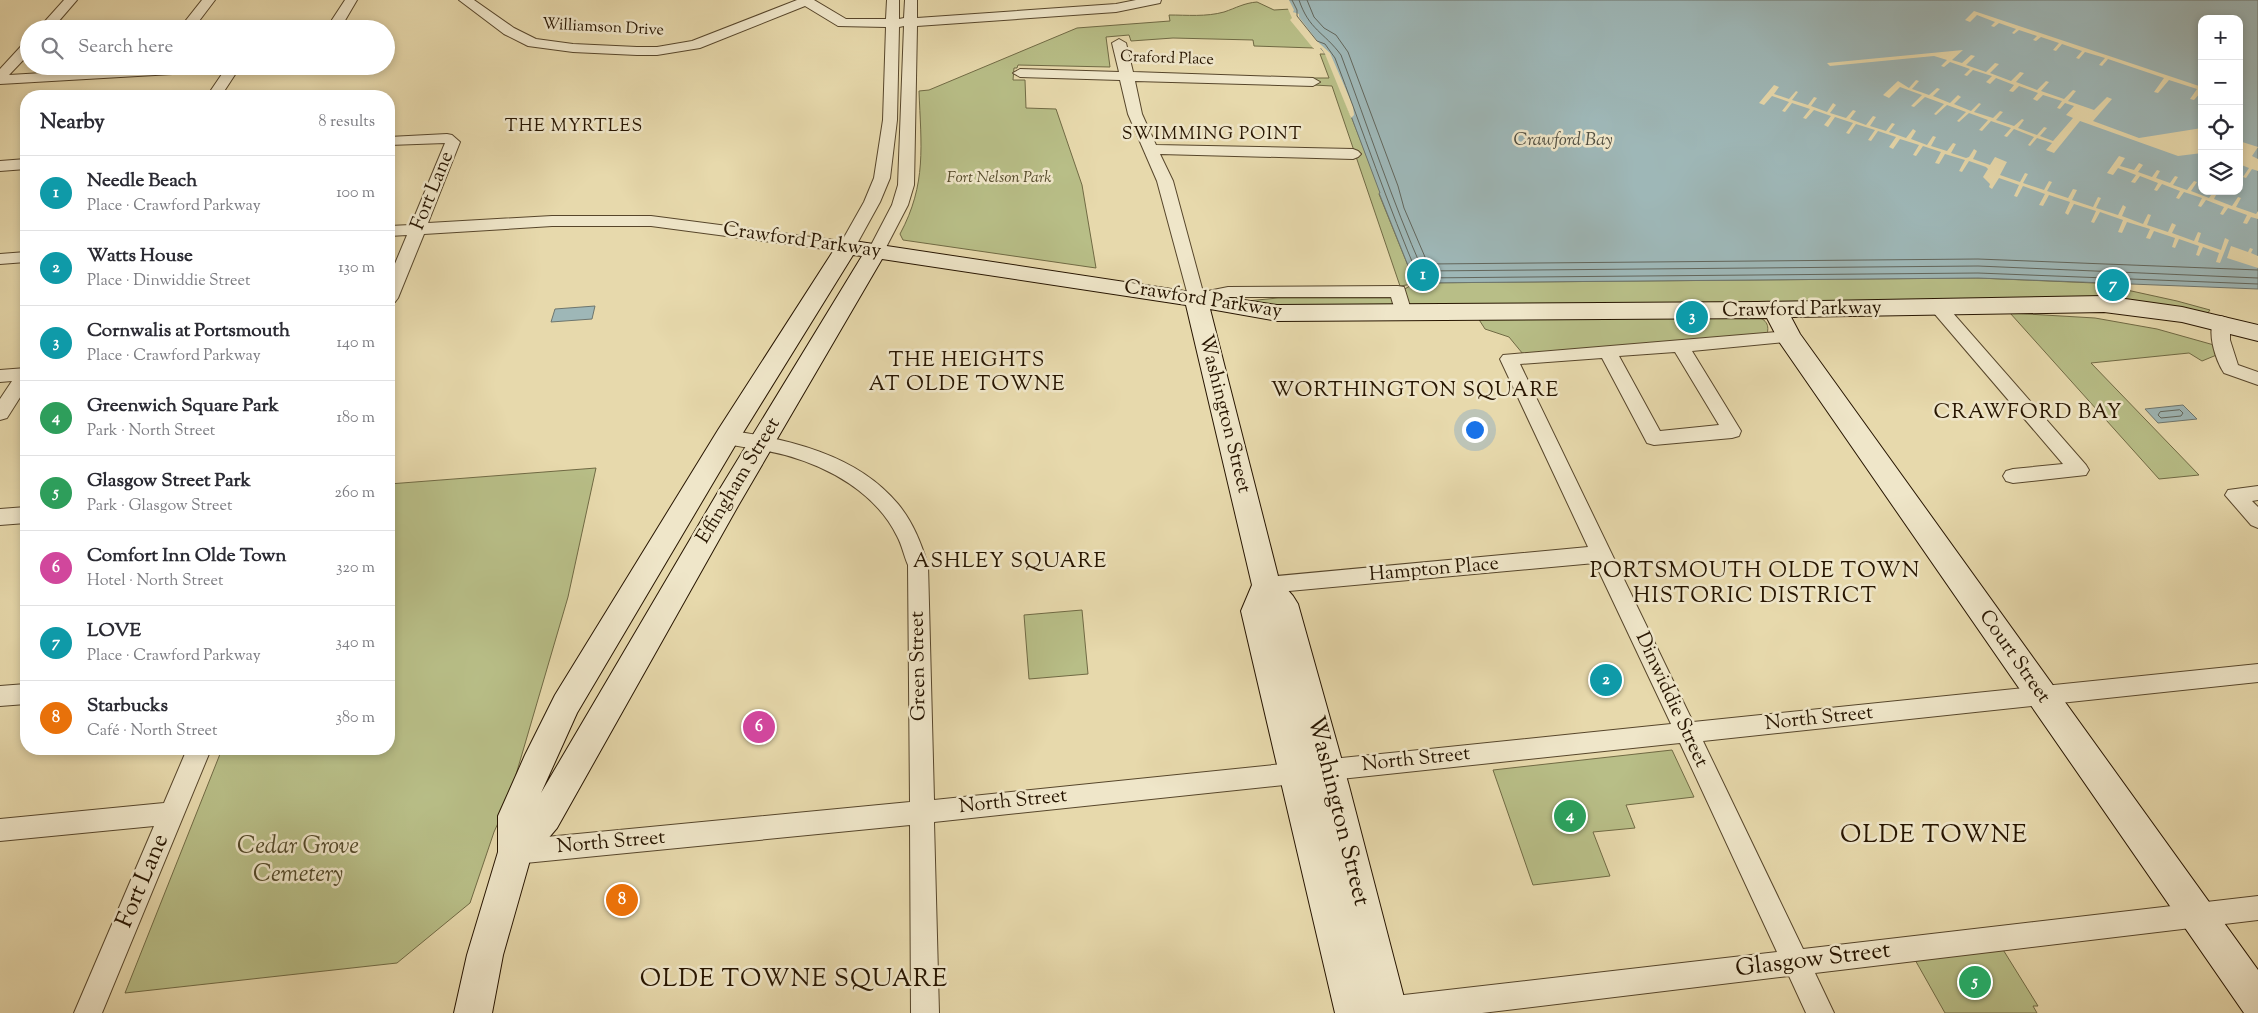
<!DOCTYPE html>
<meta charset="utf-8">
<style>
body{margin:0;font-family:"Sorts Mill Goudy",serif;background:#f7f7f7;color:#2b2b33}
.controls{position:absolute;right:15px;top:15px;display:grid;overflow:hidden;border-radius:10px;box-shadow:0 2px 8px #0003}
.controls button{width:45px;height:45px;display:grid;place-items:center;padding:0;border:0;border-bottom:1px solid #e1e1e2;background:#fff;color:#2b2b33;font:25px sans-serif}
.you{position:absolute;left:1474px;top:429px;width:18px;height:18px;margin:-12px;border:4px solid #fff;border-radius:50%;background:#1a73e8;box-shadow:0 0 0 8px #1a73e833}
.badge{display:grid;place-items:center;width:32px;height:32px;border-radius:50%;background:#8f2418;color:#fff;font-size:16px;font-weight:700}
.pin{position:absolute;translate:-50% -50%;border:2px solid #fff;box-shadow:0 1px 5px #0006}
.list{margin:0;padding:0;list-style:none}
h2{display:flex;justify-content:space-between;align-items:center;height:65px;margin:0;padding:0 20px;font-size:21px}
h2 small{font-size:16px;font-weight:400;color:#7c7c81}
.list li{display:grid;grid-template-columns:32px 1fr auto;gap:15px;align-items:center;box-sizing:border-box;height:75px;padding:0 20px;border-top:1px solid #e1e1e2}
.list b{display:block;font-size:19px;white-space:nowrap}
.list p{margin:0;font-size:16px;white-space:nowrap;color:#7c7c81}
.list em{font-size:16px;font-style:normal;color:#7c7c81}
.icon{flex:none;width:28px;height:28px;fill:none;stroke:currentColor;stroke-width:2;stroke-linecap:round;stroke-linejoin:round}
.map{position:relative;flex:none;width:2258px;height:1013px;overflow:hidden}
.search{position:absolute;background:#fff;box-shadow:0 2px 8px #0003;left:20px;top:20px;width:375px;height:55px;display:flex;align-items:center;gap:12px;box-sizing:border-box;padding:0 18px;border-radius:28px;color:#7c7c81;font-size:19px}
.panel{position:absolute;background:#fff;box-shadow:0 2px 8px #0003;left:20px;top:90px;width:375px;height:665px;border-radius:20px}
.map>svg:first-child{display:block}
.green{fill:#b8be87;stroke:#706a44}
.water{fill:#9eb7b7;stroke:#6e766e;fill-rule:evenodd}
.pier{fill:#e7d9ac}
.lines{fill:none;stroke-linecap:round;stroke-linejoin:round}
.shore{stroke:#62665c;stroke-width:1}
.street-casing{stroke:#57462b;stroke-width:2}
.secondary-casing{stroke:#271500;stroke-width:2}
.street{fill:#efe6c9;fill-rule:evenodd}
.secondary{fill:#efe6c9;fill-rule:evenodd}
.labels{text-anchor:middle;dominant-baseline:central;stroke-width:5;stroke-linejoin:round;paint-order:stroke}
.far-street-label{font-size:16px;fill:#271500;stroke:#efe6c9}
.far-park-label{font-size:16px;font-style:italic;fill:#524828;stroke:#efe6c9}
.far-neighbourhood-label{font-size:18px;letter-spacing:1px;fill:#271500;stroke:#efe6c9}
.far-water-label{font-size:18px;font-style:italic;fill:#514e40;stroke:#efe6c9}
.street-label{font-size:20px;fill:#271500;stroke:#efe6c9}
.neighbourhood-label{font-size:21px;letter-spacing:1px;fill:#271500;stroke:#efe6c9}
.quarter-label{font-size:22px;letter-spacing:1px;fill:#271500;stroke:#efe6c9}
.near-street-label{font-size:24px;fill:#271500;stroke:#efe6c9}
.near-park-label{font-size:24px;font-style:italic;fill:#524828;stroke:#efe6c9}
.near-neighbourhood-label{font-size:25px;letter-spacing:1px;fill:#271500;stroke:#efe6c9}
</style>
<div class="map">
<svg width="2258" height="1013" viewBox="0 0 2258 1013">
<rect width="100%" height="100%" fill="#e7d9ac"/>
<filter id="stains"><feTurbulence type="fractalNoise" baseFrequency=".004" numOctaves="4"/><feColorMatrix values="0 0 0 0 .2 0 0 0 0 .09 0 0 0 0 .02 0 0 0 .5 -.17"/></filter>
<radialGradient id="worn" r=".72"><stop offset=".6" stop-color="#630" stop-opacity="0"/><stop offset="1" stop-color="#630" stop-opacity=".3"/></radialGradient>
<!-- green -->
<path class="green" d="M1257,2L1274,10L1291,9L1315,46L1314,48L1254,46L1253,40L1173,38L1131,41L1129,35L1106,37L1110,67L1018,65L1017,68H1014L1013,80H1025L1026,108L1056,109L1082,185L1096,268L903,240L900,234C927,184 921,145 919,91L929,90L1077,28L1170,21L1169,15C1187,15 1206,17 1224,12C1236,8 1244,3 1257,2Z
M1320,54H1327L1381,193L1379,194L1415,283L1978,278L2095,283L2177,301L2210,310L2207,314L2125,302L1757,317C1769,320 1770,329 1765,339L1523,354L1509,337L1485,329L1478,318L1272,305L1247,301L1278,298H1390L1413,284L1400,286L1332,86L1314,85L1312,78H1329Z
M2010,313L2095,318L2157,329L2214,345L2219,354L2202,361L2189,353L2091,363L2199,475L2159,479Z
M596,468L568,597L515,778L518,779L494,832L470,903L397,963L125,993L222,749H389V484Z
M1082,610L1088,674L1029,679L1024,615Z
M1672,750L1694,797L1626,805L1635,828L1593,832L1610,876L1533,885L1493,770Z
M2002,948L2038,1006H2033L2037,1013H1945L1914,958Z"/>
<!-- water -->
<path class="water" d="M1286,0H2258V289L1978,278L1415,283L1379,193H1380L1330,60L1292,11ZM2202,19H2239V191H2202Z
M595,306L592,319L551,322L555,309Z
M2183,405L2197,419L2158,423L2145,409Z"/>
<!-- pier -->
<path class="pier" d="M1284,0H1289L1294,10L1293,12L1299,14V17L1319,43L1330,53L1353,106L1354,115L1351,118L1325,54L1321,48H1313L1290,20L1292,18Z
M1974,11L2202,87V91L2194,100L2190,99L2197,89L2169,80L2158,93L2154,92L2164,78L2108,59L2102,66L2099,65L2105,58L2085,52L2079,59L2076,58L2082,51L2062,44L2056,51L2053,50L2059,43L2041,37L2036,41L2033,40L2037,36L2019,30L2014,34L2012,33L2016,29L1999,23L1994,27L1991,26L1995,22L1977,15L1970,22L1965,20Z
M1963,50L1952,60L1962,63L1971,55L1975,56L1966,65L1986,72L1995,63L1999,64L1990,73L2011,81L2020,72L2024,73L2016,82L2037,90L2046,81L2049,82L2041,91L2064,99L2073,90L2076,91L2068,101L2094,110L2107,97L2112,99L2093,121L2139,138L2202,128V153L2178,156L2080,121L2054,153L2046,150L2052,143L2037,138L2030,146L2028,145L2034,137L2014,129L2007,137L2004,136L2011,128L1991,121L1982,131L1979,130L1988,120L1969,113L1959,122L1957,121L1966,112L1947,105L1936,115L1934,114L1944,104L1925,97L1914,107L1911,106L1922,95L1900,87L1889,98L1883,95L1898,81L1909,88L1916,80L1919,81L1912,89L1929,95L1937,88L1940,89L1933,96L1950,103L1958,95L1961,97L1954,104L1971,111L1979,103L1981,104L1974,112L1993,118L2000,111L2003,112L1996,120L2014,126L2022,119L2024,120L2018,128L2037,135L2044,127L2047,128L2040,136L2053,141L2073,118L2066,115L2074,106L2065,103L2060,109L2057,108L2062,101L2043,95L2037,101L2033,99L2038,93L2019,86L2013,92L2009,91L2014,85L1996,78L1990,84L1986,82L1992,76L1973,70L1967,76L1964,75L1970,69L1950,62L1944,67L1941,66L1947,60L1934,56L1830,66L1827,63Z
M1774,85L1779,87L1774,94L1789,99L1796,91L1798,92L1792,100L1808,105L1814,97L1817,98L1811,106L1827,112L1833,103L1836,105L1830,113L1846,118L1853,110L1856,111L1850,119L1866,125L1873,116L1876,117L1870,126L1886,131L1892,123L1895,124L1889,132L1906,138L1913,129L1916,131L1911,139L1927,145L1933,136L1936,137L1931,146L1947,151L1953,143L1956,144L1951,153L1966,158L1969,157L1974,149L1977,151L1973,159L1990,165L1995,157L2007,162L2000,175L2020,182L2025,173L2028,174L2023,183L2044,190L2049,181L2052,182L2047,191L2068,198L2073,189L2077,190L2072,200L2093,207L2098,197L2101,198L2096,208L2118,215L2123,205L2126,207L2122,216L2143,224L2148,214L2151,215L2147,225L2168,232L2172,223L2176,225L2172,233L2194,241L2198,232L2201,233L2198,242L2221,250L2225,238L2229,240L2220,263L2216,262L2219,253L2203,247L2199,256L2196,255L2199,246L2179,239L2175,248L2172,247L2175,238L2154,231L2150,239L2146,238L2150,229L2127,222L2122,233L2118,232L2123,220L2100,212L2094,223L2091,222L2096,211L2074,204L2068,215L2065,213L2070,202L2049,195L2043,206L2039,205L2045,194L2023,186L2017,197L2014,196L2019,185L1999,178L1992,189L1989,187L1990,184L1983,177L1988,169L1986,167L1969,161L1962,172L1959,171L1965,160L1945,154L1939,164L1935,163L1941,152L1923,146L1916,156L1913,155L1919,145L1900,139L1893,149L1889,147L1896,137L1878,131L1871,141L1868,140L1875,130L1856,124L1849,134L1846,133L1853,123L1835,117L1828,127L1824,125L1831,116L1814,110L1806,119L1803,118L1810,109L1792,103L1785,112L1782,111L1789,102L1772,96L1764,105L1759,103Z
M2239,141L2258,147L2252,156L2258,159V171L2252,169L2246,178L2243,177L2249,168L2239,164Z
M2119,156L2125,158L2120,166L2134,170L2139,163L2143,165L2138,172L2152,177L2157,170L2160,171L2156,178L2170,183L2175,176L2178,177L2173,185L2187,190L2194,181L2197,182L2191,191L2209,198L2214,191H2218L2214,199L2232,206L2238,197L2241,198L2236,207L2256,214L2258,211V219L2251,217L2247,224L2243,223L2247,215L2228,208L2223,215L2220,214L2224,207L2206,200L2201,207L2198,206L2202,198L2184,192L2179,199L2176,198L2180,191L2162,184L2157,191L2154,190L2158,183L2140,176L2135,183L2131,182L2136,175L2118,168L2113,175L2107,173Z
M2231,246L2248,252L2250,248L2253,249L2251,253L2258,256V268L2227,258Z"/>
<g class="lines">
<!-- shore -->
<path class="shore" d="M1292,0L1297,10V16L1317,41L1325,44L1335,58C1363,131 1388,206 1419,278L1978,273L2258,284
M1299,0C1309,30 1324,32 1341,55C1368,127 1392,201 1423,271L1978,266L2258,278
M1307,0L1314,17L1324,28L1336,35L1348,52L1398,186L1404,208L1428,264L1978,259L2258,270
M2180,410L2183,413L2181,416L2161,418L2158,415L2160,412Z"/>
<!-- street casing -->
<g class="street-casing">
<path id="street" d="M64,0H77L52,29H38Z
M202,0H215L193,29H179Z
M345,0H357L340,29H326Z
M459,0H474L514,28L536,39L573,44L637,47H657L692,41L797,0H814L846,19H886L887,0H899V19L904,18L905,0H917V18L1116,4L1136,0H1161L1160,3L1116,12L917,26L914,185L908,205L882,255H870L868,251L892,205L898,185L904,26L899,27L897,120L890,178L880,202L853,251L847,252L651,226H552L424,234L398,298L395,302L389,304V278L407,235L389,236V226L411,225L445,143L389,145V137L447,134L452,135L460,142L428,223L552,216H651L842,241L864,202L874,178L883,120L886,27L838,26L805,6L700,48L657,55H637L573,52L528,46L504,34Z
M1119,39L1126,43L1133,72L1313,78L1320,82L1313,86L1135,81L1142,114L1156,145L1353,149L1358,151L1361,154L1358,157L1353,159L1160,154L1173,181L1203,292L1228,287L1398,286L1404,287L1412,313L1409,317L1403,319L1397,317L1391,297H1228L1196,305L1190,303L1157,181L1128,114L1120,80L1020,77L1013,73L1020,69L1119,72L1112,43Z
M29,42V54L9,75L162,66H244L238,70L221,96H207L224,71L0,84V69L24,43Z
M26,159V169L0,171V161Z
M26,252V262L0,264V254Z
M1939,302L1945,304L2086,465L2089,470L2086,475L2013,483L2006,481L2003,476L2006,471L2013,469L2063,464L1933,312L1930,308L1933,304Z
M2221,316L2227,318L2230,322V340L2238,365L2258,372V385L2224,373C2216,361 2206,332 2215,318Z
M1789,331L1795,333L1798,337L1795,341L1692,351L1741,431L1739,436L1732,438L1654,445L1647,443L1602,358L1520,364L1693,722L2258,664V682L1703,741L1803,949L2258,896V920L1815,973L1834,1013H1806L1789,976L1482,1013H1355L1359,1003L1369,999L1777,952L1680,743L934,822L939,1013H911L910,825L515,864L506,860L503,852L506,844L515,840L910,802L908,565C904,556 902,545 897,536C876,493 829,467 785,455C763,449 741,448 720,442L717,437L720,432L727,430C787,439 857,454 898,504C913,522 921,543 928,565L934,800L1671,724L1595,563L1266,593L1259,591L1255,585L1259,579L1266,577L1588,547L1500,359L1503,355ZM1675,352L1719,425L1660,431L1619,356Z
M26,368V388L7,418L0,420V399L12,381L0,382V370Z
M2258,486V500L2252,501L2258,507V528L2251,525L2225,495L2228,490Z
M26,507V523L0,525V509Z
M26,684V704L0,706V686Z
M187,749H211L102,1013H74L154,826L0,841V819L164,803Z"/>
</g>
<!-- secondary casing -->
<g class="secondary-casing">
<path id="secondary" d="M847,240L1277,305L1757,302L2104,296L2182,307L2258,325V341L2182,322L2104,312L1791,317L1800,334L2258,970V1013H2244L1780,343L1767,318L1277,321L1210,309L1279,580L1293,596L1298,604L1349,786L1408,1013H1335L1241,611L1252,585L1186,305L882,259L738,506L557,828L530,860L503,955L492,1013H454L467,955L498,852V816L525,755L555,695L718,430L839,242ZM853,255L862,256L718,492L541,793L577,713L736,444Z"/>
</g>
<!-- street -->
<use href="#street" class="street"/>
<!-- secondary -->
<use href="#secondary" class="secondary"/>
</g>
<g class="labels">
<!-- far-street labels -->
<g class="far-street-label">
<text transform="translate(603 28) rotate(3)">Williamson Drive</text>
<text transform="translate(1167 59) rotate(2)">Craford Place</text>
</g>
<!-- far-park labels -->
<g class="far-park-label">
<text x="999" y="178">Fort Nelson Park</text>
</g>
<!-- far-neighbourhood labels -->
<g class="far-neighbourhood-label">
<text x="574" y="127">THE MYRTLES</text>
<text x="1212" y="135">SWIMMING POINT</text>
</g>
<!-- far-water labels -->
<g class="far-water-label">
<text x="1563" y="141">Crawford Bay</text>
</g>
<!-- street labels -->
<g class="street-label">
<text transform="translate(433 191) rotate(-68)">Fort Lane</text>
<text transform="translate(802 241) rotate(8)">Crawford Parkway</text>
<text transform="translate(1203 300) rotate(9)">Crawford Parkway</text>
<text transform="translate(1802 310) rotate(-1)">Crawford Parkway</text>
<text transform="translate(1224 414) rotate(76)">Washington Street</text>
<text transform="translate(739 481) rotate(-59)">Effingham Street</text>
<text transform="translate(1434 570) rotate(-5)">Hampton Place</text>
<text transform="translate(2014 657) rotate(55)">Court Street</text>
<text transform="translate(919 666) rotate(-91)">Green Street</text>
<text transform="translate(1671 700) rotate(65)">Dinwiddie Street</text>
<text transform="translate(1819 719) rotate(-6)">North Street</text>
<text transform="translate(1416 760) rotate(-6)">North Street</text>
<text transform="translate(1013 802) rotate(-6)">North Street</text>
<text transform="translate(611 843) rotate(-5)">North Street</text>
</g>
<!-- neighbourhood labels -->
<g class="neighbourhood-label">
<text x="967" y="361">THE HEIGHTS<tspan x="967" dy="24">AT OLDE TOWNE</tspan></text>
<text x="1415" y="391">WORTHINGTON SQUARE</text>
<text x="2028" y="413">CRAWFORD BAY</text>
<text x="1010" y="562">ASHLEY SQUARE</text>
</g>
<!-- quarter labels -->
<g class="quarter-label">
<text x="1755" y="572">PORTSMOUTH OLDE TOWN<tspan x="1755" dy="25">HISTORIC DISTRICT</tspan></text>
</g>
<!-- near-street labels -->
<g class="near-street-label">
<text transform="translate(1338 811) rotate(76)">Washington Street</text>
<text transform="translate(143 881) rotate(-67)">Fort Lane</text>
<text transform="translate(1813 960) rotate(-7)">Glasgow Street</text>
</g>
<!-- near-park labels -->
<g class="near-park-label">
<text x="298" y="847">Cedar Grove<tspan x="298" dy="28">Cemetery</tspan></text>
</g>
<!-- near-neighbourhood labels -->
<g class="near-neighbourhood-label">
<text x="1934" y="836">OLDE TOWNE</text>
<text x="794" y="980">OLDE TOWNE SQUARE</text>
</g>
</g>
<rect width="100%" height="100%" filter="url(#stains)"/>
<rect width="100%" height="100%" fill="url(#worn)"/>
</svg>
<div class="controls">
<button>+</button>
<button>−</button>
<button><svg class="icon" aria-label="locate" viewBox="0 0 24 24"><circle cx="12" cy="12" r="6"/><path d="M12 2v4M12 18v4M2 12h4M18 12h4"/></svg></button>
<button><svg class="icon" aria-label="layers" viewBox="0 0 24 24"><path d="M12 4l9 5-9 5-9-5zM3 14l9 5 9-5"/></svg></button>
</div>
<div class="you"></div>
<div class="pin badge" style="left:1423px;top:275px;background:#0f9aa8">1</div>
<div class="pin badge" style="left:1606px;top:680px;background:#0f9aa8">2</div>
<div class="pin badge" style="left:1692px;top:317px;background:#0f9aa8">3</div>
<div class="pin badge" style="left:1570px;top:816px;background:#2e9e5b">4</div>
<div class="pin badge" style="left:1975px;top:982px;background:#2e9e5b">5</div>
<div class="pin badge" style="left:759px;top:727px;background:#d1479c">6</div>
<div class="pin badge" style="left:2113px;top:285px;background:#0f9aa8">7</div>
<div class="pin badge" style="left:622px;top:900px;background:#e8710a">8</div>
<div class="search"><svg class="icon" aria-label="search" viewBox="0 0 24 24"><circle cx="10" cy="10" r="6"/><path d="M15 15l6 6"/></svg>Search here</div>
<section class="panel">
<h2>Nearby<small>8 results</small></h2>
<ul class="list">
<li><span class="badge" style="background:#0f9aa8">1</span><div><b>Needle Beach</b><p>Place · Crawford Parkway</p></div><em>100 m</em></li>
<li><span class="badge" style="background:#0f9aa8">2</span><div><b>Watts House</b><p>Place · Dinwiddie Street</p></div><em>130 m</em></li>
<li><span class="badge" style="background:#0f9aa8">3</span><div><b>Cornwalis at Portsmouth</b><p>Place · Crawford Parkway</p></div><em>140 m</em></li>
<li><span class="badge" style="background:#2e9e5b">4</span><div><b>Greenwich Square Park</b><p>Park · North Street</p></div><em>180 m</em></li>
<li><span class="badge" style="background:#2e9e5b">5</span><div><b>Glasgow Street Park</b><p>Park · Glasgow Street</p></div><em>260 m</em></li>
<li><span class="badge" style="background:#d1479c">6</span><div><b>Comfort Inn Olde Town</b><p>Hotel · North Street</p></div><em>320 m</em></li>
<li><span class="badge" style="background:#0f9aa8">7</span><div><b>LOVE</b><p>Place · Crawford Parkway</p></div><em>340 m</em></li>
<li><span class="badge" style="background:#e8710a">8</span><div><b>Starbucks</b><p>Café · North Street</p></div><em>380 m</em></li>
</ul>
</section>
</div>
